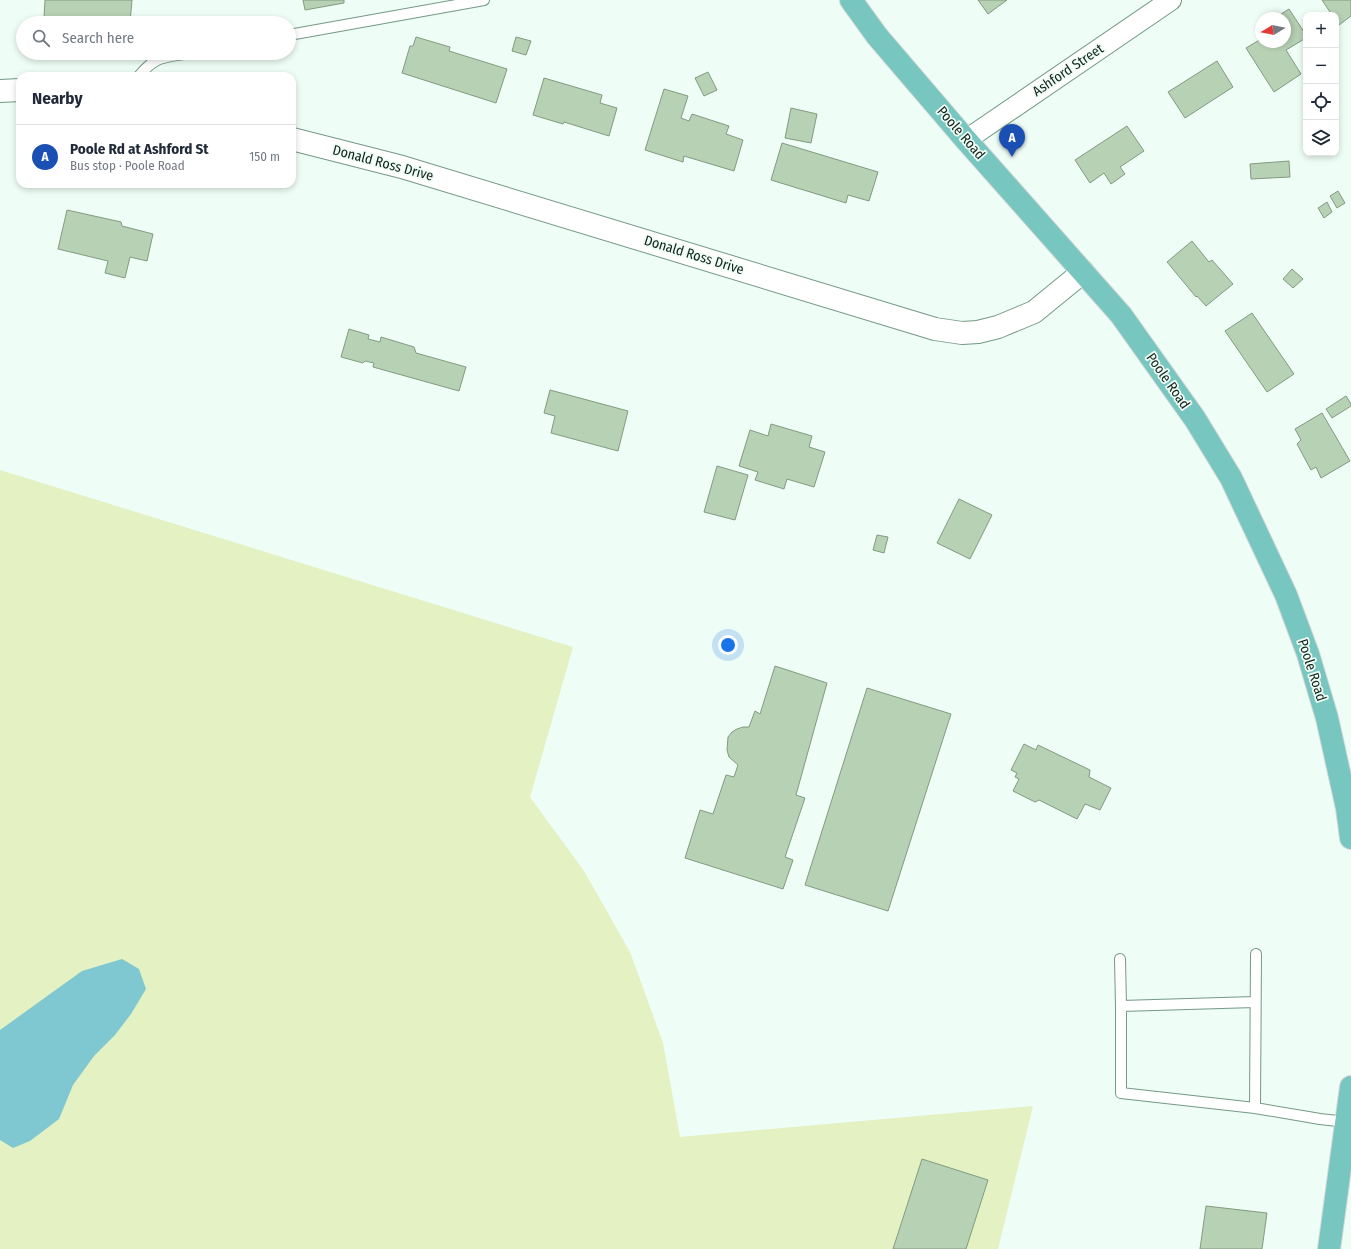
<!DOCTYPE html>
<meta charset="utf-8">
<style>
body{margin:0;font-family:"Fira Sans Condensed",sans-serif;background:#f2f2f3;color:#1f2937}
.controls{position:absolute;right:12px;top:12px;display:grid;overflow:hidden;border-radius:8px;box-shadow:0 2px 6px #0003}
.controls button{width:36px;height:36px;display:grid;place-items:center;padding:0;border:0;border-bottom:1px solid #e0e1e3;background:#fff;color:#1f2937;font:20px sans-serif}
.compass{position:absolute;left:1255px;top:12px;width:36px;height:36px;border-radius:50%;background:#fff;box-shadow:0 2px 6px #0003;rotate:260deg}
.you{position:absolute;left:728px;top:645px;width:14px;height:14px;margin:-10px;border:3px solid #fff;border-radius:50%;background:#1a73e8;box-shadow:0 0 0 6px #1a73e833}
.badge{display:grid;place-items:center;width:26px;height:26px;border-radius:50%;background:#db2777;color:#fff;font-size:13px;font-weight:700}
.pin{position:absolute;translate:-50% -33px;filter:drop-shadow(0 1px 2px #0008)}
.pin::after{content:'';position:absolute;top:21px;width:14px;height:12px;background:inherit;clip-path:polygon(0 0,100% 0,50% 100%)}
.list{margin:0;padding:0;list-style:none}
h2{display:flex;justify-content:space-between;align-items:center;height:52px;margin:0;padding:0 16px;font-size:17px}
h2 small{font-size:13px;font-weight:400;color:#747a83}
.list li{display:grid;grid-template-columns:26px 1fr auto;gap:12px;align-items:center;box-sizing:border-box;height:64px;padding:0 16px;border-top:1px solid #e0e1e3}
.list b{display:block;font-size:15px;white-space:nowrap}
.list p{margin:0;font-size:13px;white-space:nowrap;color:#747a83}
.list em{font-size:13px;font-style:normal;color:#747a83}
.icon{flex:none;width:22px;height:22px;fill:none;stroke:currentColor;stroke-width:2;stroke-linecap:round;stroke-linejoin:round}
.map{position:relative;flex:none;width:1351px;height:1249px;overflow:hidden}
.search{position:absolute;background:#fff;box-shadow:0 2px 6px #0003;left:16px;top:16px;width:280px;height:44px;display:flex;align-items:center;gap:10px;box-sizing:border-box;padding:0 14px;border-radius:22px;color:#747a83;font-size:15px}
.panel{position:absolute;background:#fff;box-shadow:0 2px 6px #0003;left:16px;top:72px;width:280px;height:116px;border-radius:12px}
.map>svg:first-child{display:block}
.green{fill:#e3f1c3}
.water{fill:#80c8d1}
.building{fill:#b7d1b5;stroke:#829b80}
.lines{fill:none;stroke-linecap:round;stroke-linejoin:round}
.service-casing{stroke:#749987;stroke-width:12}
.minor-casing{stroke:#749987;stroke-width:22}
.tertiary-casing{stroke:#749987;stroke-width:24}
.primary-casing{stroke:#d5d7d6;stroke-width:24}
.service{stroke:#fff;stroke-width:10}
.minor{stroke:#fff;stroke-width:20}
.tertiary{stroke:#fff;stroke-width:22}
.primary{stroke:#77c6bf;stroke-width:22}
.labels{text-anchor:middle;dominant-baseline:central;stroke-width:3.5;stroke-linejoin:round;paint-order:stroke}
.street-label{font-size:14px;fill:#13221b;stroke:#eefdf5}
</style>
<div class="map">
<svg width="1351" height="1249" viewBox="0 0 1351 1249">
<rect width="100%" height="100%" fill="#eefdf5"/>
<!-- green -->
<path class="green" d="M0,470L573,647L530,797L584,871L630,952L663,1043L680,1137L1033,1106L998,1249H0Z"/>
<!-- water -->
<path class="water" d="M122,959L139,969L146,989L131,1014L115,1035L94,1056L73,1085L59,1119L30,1141L13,1148L0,1140V1030L82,971Z"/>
<!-- building -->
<path class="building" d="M45,0H132L130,23L44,17Z
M303,0H344V3L305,10Z
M978,0H1007L988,14Z
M1322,0H1351V16L1339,25L1336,21V15H1332Z
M1289,9L1306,35V38L1286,50L1301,74L1274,92L1246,48L1261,39V42H1285V18H1275Z
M416,37L450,47L449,51L507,69L496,103L402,73L410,46H413Z
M516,37L531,41L526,55L512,51Z
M1217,61L1233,87L1185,118L1168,92Z
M708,72L717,90L704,96L695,78Z
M544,78L602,95L600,103L617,108L609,136L564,122L563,124L533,115Z
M664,89L688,96L681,118L689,121L692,114L729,126L726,134L743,140L734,171L684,156L683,162L645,150Z
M791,108L817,114L811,143L785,138Z
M1127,126L1144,151L1120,167L1125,174L1111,184L1104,173L1090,183L1075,160Z
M782,143L878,172L869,201L848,195L846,203L771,180Z
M1289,161L1290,177L1251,179L1250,164Z
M1338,191L1345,203L1337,208L1330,196Z
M1327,202L1332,212L1324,218L1318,208Z
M67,210L121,222L122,226L153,234L147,261L130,257L125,278L105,273L108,261L58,249Z
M1192,241L1209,262L1212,260L1233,284L1206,306L1197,296L1196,297L1167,262Z
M1292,269L1303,279L1293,288L1283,279Z
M1252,313L1294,374L1267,392L1225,331Z
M349,329L369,335L368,339L380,342L381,337L414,347L416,353L466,367L459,391L373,367L374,363L365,361L363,363L341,357Z
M550,390L628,411L618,451L551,433L555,416L544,413Z
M1346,396L1351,404V406L1332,418L1326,409Z
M1322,413L1350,461L1321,478L1316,467L1311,470L1297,444L1301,440L1295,429Z
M771,424L812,436L809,447L825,452L814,487L787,479L784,489L755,480L758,472L739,466L750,430L768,436Z
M717,466L748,475L735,520L704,512Z
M959,499L992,515L970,559L937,543Z
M877,535L888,537L884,553L873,550Z
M775,666L827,683L796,795L805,798L785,857L793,860L783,889L685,858L700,810L713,814L726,775L734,777L738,765L729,757L727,750L728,737L732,732L737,729L743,727H749L755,711L760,714Z
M867,688L951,714L888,911L805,885Z
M1024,744L1036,750L1038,745L1090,770L1089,777L1111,788L1100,810L1085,804L1077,819L1039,800L1035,802L1013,791L1019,779L1015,777L1017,773L1011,770Z
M922,1159L988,1180L966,1249H893Z
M1206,1206L1267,1213L1262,1249H1200Z"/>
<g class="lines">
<!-- service casing -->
<g class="service-casing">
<path id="service" d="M289,35L484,0
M139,76C156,55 164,58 189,53
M1256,954L1255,1108L1320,1119L1347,1122
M1120,959L1121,1006V1093L1255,1108
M1121,1006L1255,1002"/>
</g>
<!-- minor casing -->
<g class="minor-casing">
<path id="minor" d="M966,140L1171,0"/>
</g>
<!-- tertiary casing -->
<g class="tertiary-casing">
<path id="tertiary" d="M0,91L20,90
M292,139L402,167L935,329L962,333L978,332L998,327L1034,312L1083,272"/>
</g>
<!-- primary casing -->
<g class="primary-casing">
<path id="primary" d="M851,0L877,36L966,140L1121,315L1195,419L1231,478L1286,595L1308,654L1327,718L1347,808L1351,838
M1329,1249L1351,1087"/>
</g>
<!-- service -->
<use href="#service" class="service"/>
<!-- minor -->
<use href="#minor" class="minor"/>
<!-- tertiary -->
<use href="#tertiary" class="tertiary"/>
<!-- primary -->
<use href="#primary" class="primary"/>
</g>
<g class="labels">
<!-- street labels -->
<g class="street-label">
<text transform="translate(1068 70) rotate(-34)">Ashford Street</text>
<text transform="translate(961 133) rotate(49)">Poole Road</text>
<text transform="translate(383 163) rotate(15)">Donald Ross Drive</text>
<text transform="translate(694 255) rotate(17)">Donald Ross Drive</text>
<text transform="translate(1168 381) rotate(55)">Poole Road</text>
<text transform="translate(1312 670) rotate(72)">Poole Road</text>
</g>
</g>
</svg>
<div class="controls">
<button>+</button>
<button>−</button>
<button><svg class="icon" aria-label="locate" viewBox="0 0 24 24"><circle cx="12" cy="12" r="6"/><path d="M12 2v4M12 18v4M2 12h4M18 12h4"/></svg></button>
<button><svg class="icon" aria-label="layers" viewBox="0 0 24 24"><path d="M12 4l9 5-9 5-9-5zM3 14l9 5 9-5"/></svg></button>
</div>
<svg class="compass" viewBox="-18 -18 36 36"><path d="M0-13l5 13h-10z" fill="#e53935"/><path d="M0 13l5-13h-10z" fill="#747a83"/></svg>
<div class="you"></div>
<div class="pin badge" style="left:1012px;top:157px;background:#1a4fb4">A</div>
<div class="search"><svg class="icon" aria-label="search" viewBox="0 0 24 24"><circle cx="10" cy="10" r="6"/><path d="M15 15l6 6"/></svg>Search here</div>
<section class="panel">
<h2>Nearby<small></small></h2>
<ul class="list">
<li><span class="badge" style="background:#1a4fb4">A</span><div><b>Poole Rd at Ashford St</b><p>Bus stop · Poole Road</p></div><em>150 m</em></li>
</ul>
</section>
</div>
